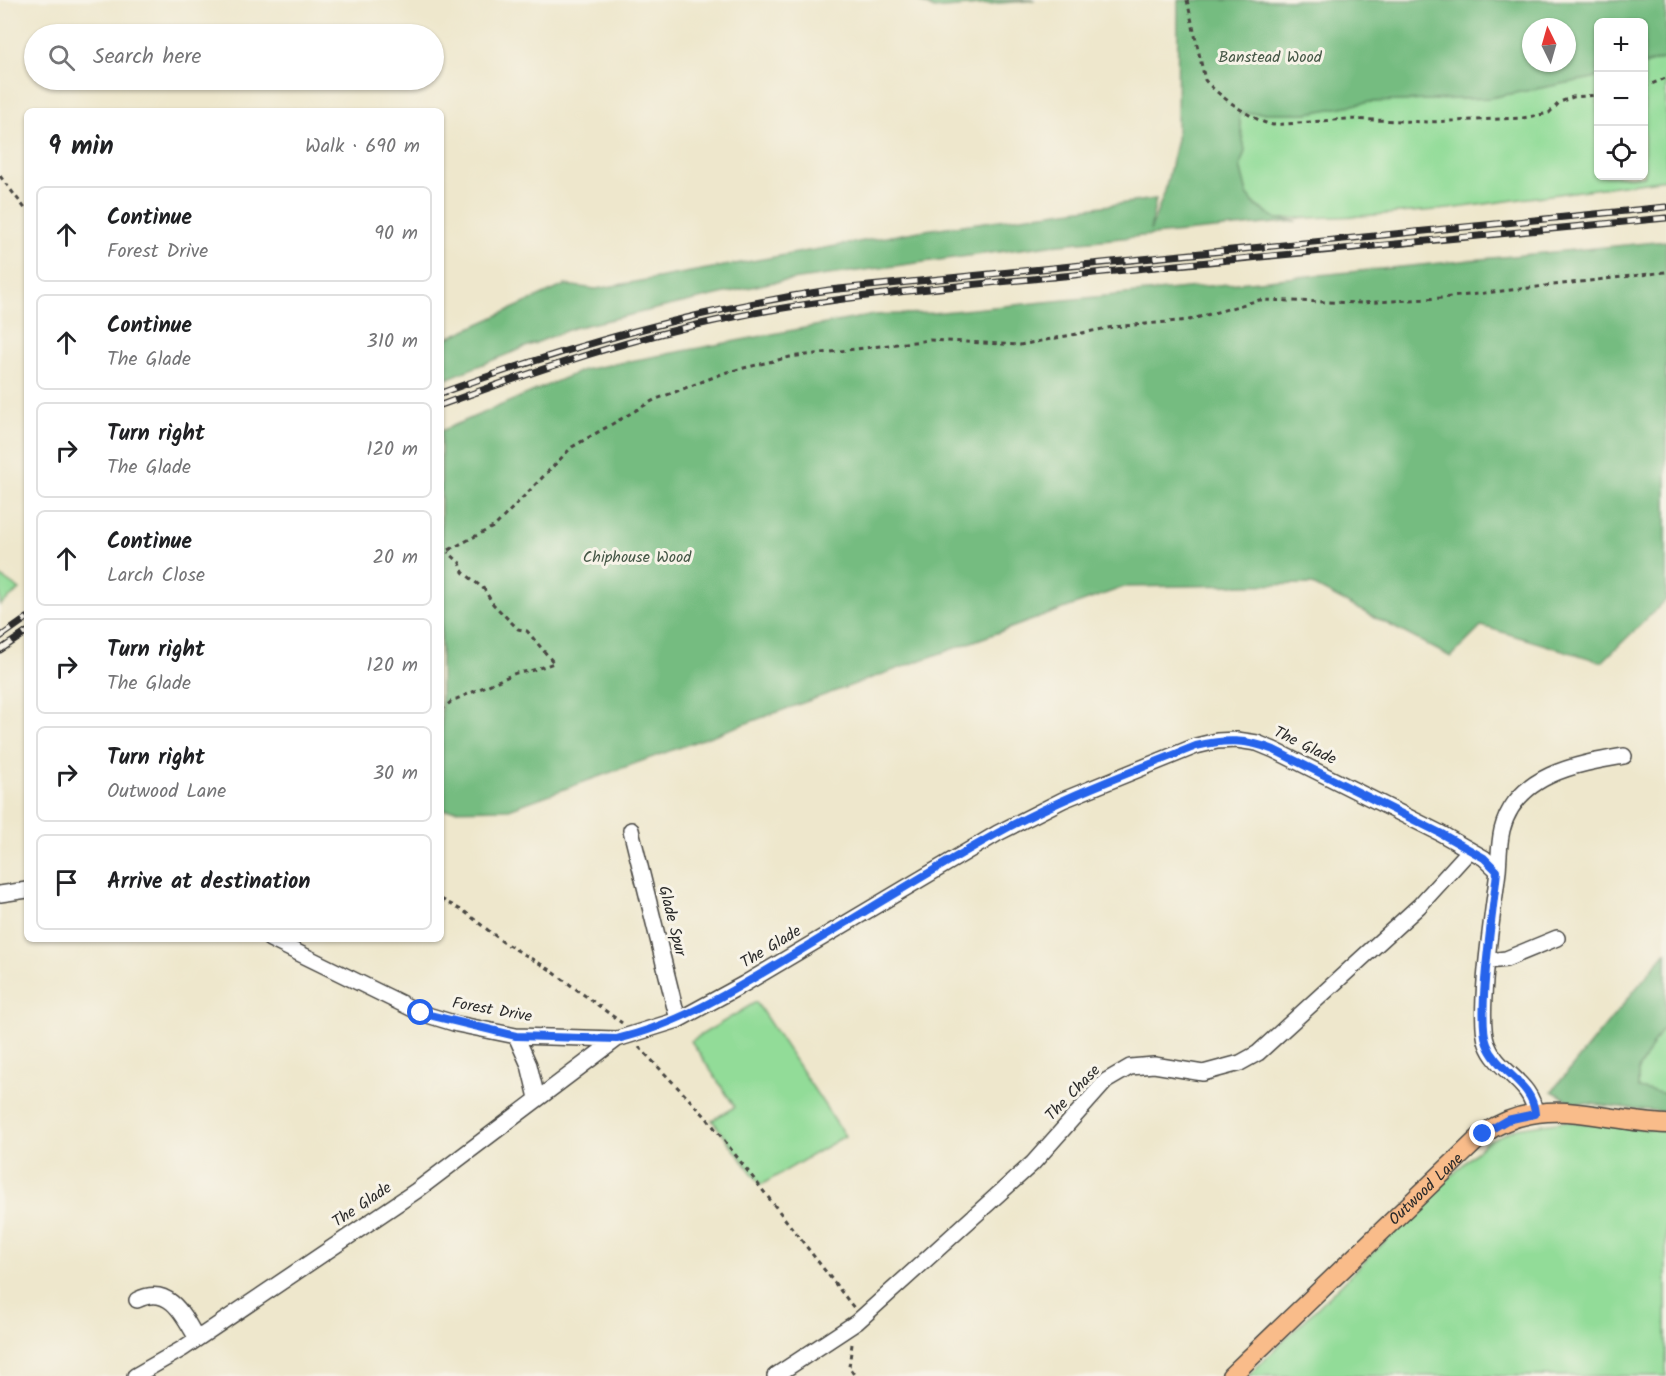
<!DOCTYPE html>
<meta charset="utf-8">
<style>
body{margin:0;font-family:Kalam,sans-serif;background:#f2f2f2;color:#202124}
.controls{position:absolute;right:18px;top:18px;display:grid;overflow:hidden;border-radius:9px;box-shadow:0 2px 4px #0004}
.controls button{width:54px;height:54px;display:grid;place-items:center;padding:0;border:0;border-bottom:2px solid #e0e0e0;background:#fff;color:#202124;font:30px sans-serif}
.compass{position:absolute;left:1522px;top:18px;width:54px;height:54px;border-radius:50%;background:#fff;box-shadow:0 2px 4px #0004;rotate:355deg}
.stop{position:absolute;width:18px;height:18px;margin:-14px;border:4px solid #2563eb;border-radius:50%;background:#fff}
.stop.end{background:#2563eb;border-color:#fff;box-shadow:0 2px 6px #0008}
.list{margin:0;padding:0;list-style:none}
h2{display:flex;justify-content:space-between;align-items:center;height:78px;margin:0;padding:0 24px;font-size:26px}
h2 small{font-size:20px;font-weight:400;color:#757577}
.list li{display:grid;grid-template-columns:39px 1fr auto;gap:18px;align-items:center;box-sizing:border-box;height:96px;margin:0 12px 12px;padding:0 12px;border:2px solid #e0e0e0;border-radius:9px}
.list b{display:block;font-size:22px;white-space:nowrap}
.list p{margin:0;font-size:20px;white-space:nowrap;color:#757577}
.list em{font-size:20px;font-style:normal;color:#757577}
.icon{flex:none;width:33px;height:33px;fill:none;stroke:currentColor;stroke-width:2;stroke-linecap:round;stroke-linejoin:round}
.map{position:relative;flex:none;width:1666px;height:1376px;overflow:hidden}
.search{position:absolute;background:#fff;box-shadow:0 2px 4px #0004;left:24px;top:24px;width:420px;height:66px;display:flex;align-items:center;gap:15px;box-sizing:border-box;padding:0 21px;border-radius:33px;color:#757577;font-size:22px}
.panel{position:absolute;background:#fff;box-shadow:0 2px 4px #0004;left:24px;top:108px;width:420px;height:834px;border-radius:9px}
.map>svg:first-child{display:block}
.green{fill:#92dc98;stroke:#5e8462;stroke-width:1.5}
.forest{fill:#75bc80;stroke:#507456;stroke-width:1.5;fill-rule:evenodd}
.lines{fill:none;stroke-linecap:round;stroke-linejoin:round}
.minor-casing{stroke:#484743;stroke-width:18}
.major-casing{stroke:#484743;stroke-width:21}
.path{stroke:#484743;stroke-width:3;stroke-dasharray:4.5 4.5;stroke-linecap:butt}
.minor{stroke:#fff;stroke-width:15}
.major{stroke:#f9bc8a;stroke-width:18}
.rail-casing{stroke:#2b2b2b;stroke-width:7}
.rail{stroke:#f7f3e8;stroke-width:4.5;stroke-dasharray:14;stroke-linecap:butt}
.route{stroke:#2563eb;stroke-width:8}
.labels{text-anchor:middle;dominant-baseline:central;stroke-width:6;stroke-linejoin:round;paint-order:stroke}
.park-label{font-size:16px;fill:#455746;stroke:#f7f3e8}
.street-label{font-size:16px;fill:#2b2b2b;stroke:#f7f3e8}
</style>
<div class="map">
<svg width="1666" height="1376" viewBox="0 0 1666 1376">
<rect width="100%" height="100%" fill="#f7f3e8"/>
<filter id="ink" filterUnits="userSpaceOnUse"><feTurbulence type="fractalNoise" baseFrequency=".0167" numOctaves="2"/><feDisplacementMap in="SourceGraphic" scale="12" xChannelSelector="R" yChannelSelector="G"/><feConvolveMatrix kernelMatrix="1 2 1 2 8 2 1 2 1" color-interpolation-filters="sRGB"/></filter>
<filter id="wash" filterUnits="userSpaceOnUse"><feTurbulence type="fractalNoise" baseFrequency=".008" numOctaves="4" result="noise"/><feDisplacementMap in="SourceGraphic" scale="24" xChannelSelector="R" yChannelSelector="G"/><feGaussianBlur stdDeviation="1.35" result="paint"/><feColorMatrix in="noise" values="0 0 0 0 0 0 0 0 0 0 0 0 0 0 0 0 0 1.4 0 .05"/><feComposite in="paint" operator="in"/></filter>
<g filter="url(#wash)">
<rect width="100%" height="100%" fill="#eee7cc"/>
<!-- green -->
<path class="green" d="M1666,58V179L1449,209L1361,216L1277,219L1256,206L1247,194L1240,166L1245,151L1239,117L1243,113H1308L1369,102L1489,98L1598,77V176H1644V65Z
M0,576L20,590L0,605Z
M756,1002L845,1136L761,1185L712,1120L735,1107L691,1041Z
M1666,1027V1094L1638,1088V1070L1660,1031Z
M1564,1121L1666,1131V1376H1248L1486,1142L1517,1128Z"/>
<!-- forest -->
<path class="forest" d="M917,0H1035L934,9Z
M1178,0H1666V58L1644,65V22H1598V77L1489,98L1369,102L1308,113H1243L1239,117L1245,151L1240,166L1247,194L1256,206L1277,219L1297,221L1050,245L769,283L573,328L441,381V341L565,285L596,289L925,230L1156,199L1150,231L1165,191L1177,139ZM1531,27H1567V63H1531Z
M1666,241V600L1602,662L1482,626L1451,657L1311,584L1124,587L509,809L441,810V431L583,370L873,315L932,313Z
M1666,952V1027L1660,1031L1638,1070V1088L1666,1094V1112L1572,1102L1552,1091Z"/>
</g>
<g filter="url(#ink)">
<g class="lines">
<!-- minor casing -->
<g class="minor-casing">
<path id="minor" d="M631,830L678,1020
M1498,871C1494,907 1476,1016 1487,1044C1497,1072 1533,1082 1535,1114
M0,894L27,890
M270,939L421,1013L457,1024L516,1036L617,1039
M1489,961L1506,959L1557,938
M516,1036L529,1065L537,1098
M137,1300C169,1284 183,1314 197,1339
M135,1376L182,1349L416,1191L617,1039L678,1020L744,984L998,833L1063,800L1196,746L1217,741L1237,740L1257,743L1274,750L1440,833L1484,858L1498,871C1499,858 1499,843 1502,830C1516,774 1577,764 1624,756
M775,1376L857,1322L1033,1163L1106,1081L1130,1067L1154,1065L1203,1073L1240,1063L1258,1053L1419,906L1470,850"/>
</g>
<!-- major casing -->
<g class="major-casing">
<g id="major">
<path id="s1" d="M1231,1376L1483,1134C1544,1092 1601,1122 1666,1124"/>
</g>
</g>
<!-- path -->
<path class="path" d="M1187,0L1205,80C1216,94 1255,122 1273,125L1347,119L1428,122L1523,118L1549,113L1560,102L1573,97L1598,95
M1644,87L1666,78
M0,176L27,211
M441,554L495,526L572,447L654,400L727,372L790,357L930,340L1020,345L1113,327L1189,320L1259,300L1361,303L1442,298L1666,272
M441,710L452,701L516,673L530,671L554,663L527,631L518,629L493,604L484,589L463,572L460,563L448,552
M441,899L465,912L503,942L549,969L622,1023
M639,1047L706,1117L854,1308
M852,1344L849,1367L855,1376"/>
<!-- minor -->
<use href="#minor" class="minor"/>
<!-- major -->
<use href="#major" class="major"/>
<!-- rail casing -->
<g class="rail-casing">
<path id="rail" d="M441,393C571,346 692,311 829,290L1666,207
M441,405C537,370 633,337 734,317C852,293 974,285 1094,273C1284,254 1475,236 1666,218
M0,637L27,618
M0,650L27,632"/>
</g>
<!-- rail -->
<use href="#rail" class="rail"/>
</g>
</g>
<g class="lines" filter="url(#ink)">
<!-- route -->
<path class="route" d="M421,1013L516,1036L617,1039C684,1023 742,985 801,950C866,911 930,871 996,834C1060,798 1129,773 1196,746C1224,739 1247,739 1274,750L1440,833L1484,858L1497,871C1494,907 1476,1016 1487,1044C1497,1072 1533,1082 1535,1114L1507,1120L1483,1134"/>
</g>
<g class="labels">
<!-- park labels -->
<g class="park-label">
<text x="1270" y="57">Banstead Wood</text>
<text x="637" y="557">Chiphouse Wood</text>
</g>
<!-- street labels -->
<g class="street-label">
<text transform="translate(1305 746) rotate(26)">The Glade</text>
<text transform="translate(672 921) rotate(76)">Glade Spur</text>
<text transform="translate(771 947) rotate(-31)">The Glade</text>
<text transform="translate(492 1010) rotate(10)">Forest Drive</text>
<text transform="translate(1073 1093) rotate(-46)">The Chase</text>
<text stroke="none"><textPath href="#s1" startOffset="270">Outwood Lane</textPath></text>
<text transform="translate(362 1205) rotate(-34)">The Glade</text>
</g>
</g>
</svg>
<div class="controls">
<button>+</button>
<button>−</button>
<button><svg class="icon" aria-label="locate" viewBox="0 0 24 24"><circle cx="12" cy="12" r="6"/><path d="M12 2v4M12 18v4M2 12h4M18 12h4"/></svg></button>
</div>
<svg class="compass" viewBox="-18 -18 36 36"><path d="M0-13l5 13h-10z" fill="#e53935"/><path d="M0 13l5-13h-10z" fill="#757577"/></svg>
<div class="stop" style="left:421px;top:1013px"></div>
<div class="stop end" style="left:1483px;top:1134px"></div>
<div class="search"><svg class="icon" aria-label="search" viewBox="0 0 24 24"><circle cx="10" cy="10" r="6"/><path d="M15 15l6 6"/></svg>Search here</div>
<section class="panel">
<h2>9 min<small>Walk · 690 m</small></h2>
<ul class="list">
<li><svg class="icon" aria-label="ahead" viewBox="0 0 24 24"><path d="M12 20V5M6 11l6-6 6 6"/></svg><div><b>Continue</b><p>Forest Drive</p></div><em>90 m</em></li>
<li><svg class="icon" aria-label="ahead" viewBox="0 0 24 24"><path d="M12 20V5M6 11l6-6 6 6"/></svg><div><b>Continue</b><p>The Glade</p></div><em>310 m</em></li>
<li><svg class="icon" aria-label="right" viewBox="0 0 24 24"><path d="M7 20v-9h11M14 6l5 5-5 5"/></svg><div><b>Turn right</b><p>The Glade</p></div><em>120 m</em></li>
<li><svg class="icon" aria-label="ahead" viewBox="0 0 24 24"><path d="M12 20V5M6 11l6-6 6 6"/></svg><div><b>Continue</b><p>Larch Close</p></div><em>20 m</em></li>
<li><svg class="icon" aria-label="right" viewBox="0 0 24 24"><path d="M7 20v-9h11M14 6l5 5-5 5"/></svg><div><b>Turn right</b><p>The Glade</p></div><em>120 m</em></li>
<li><svg class="icon" aria-label="right" viewBox="0 0 24 24"><path d="M7 20v-9h11M14 6l5 5-5 5"/></svg><div><b>Turn right</b><p>Outwood Lane</p></div><em>30 m</em></li>
<li><svg class="icon" aria-label="arrive" viewBox="0 0 24 24"><path d="M6 21V4h12l-3 4 3 4H6"/></svg><div><b>Arrive at destination</b></div></li>
</ul>
</section>
</div>
